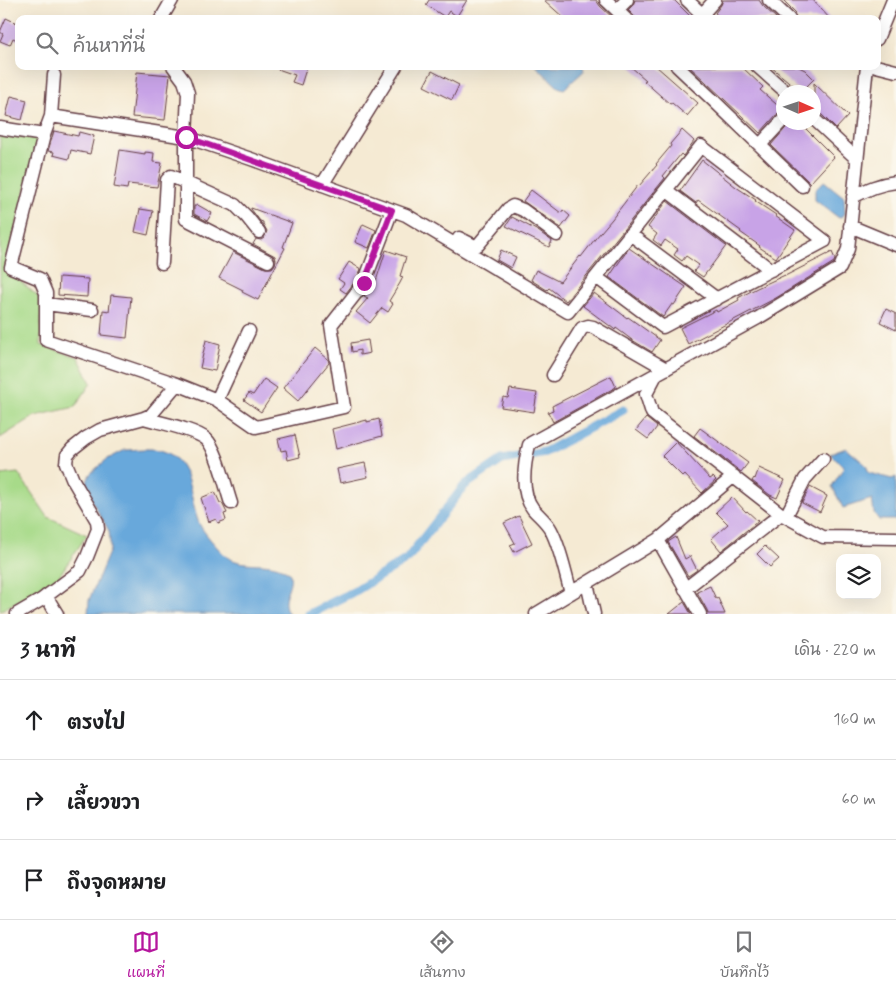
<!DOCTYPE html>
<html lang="th">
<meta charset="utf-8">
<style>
body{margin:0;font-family:Mynerve,"Playpen Sans Thai",sans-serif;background:#f6f6f6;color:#202124}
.controls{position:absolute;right:15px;bottom:15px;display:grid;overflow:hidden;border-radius:10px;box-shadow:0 5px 20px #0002}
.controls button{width:45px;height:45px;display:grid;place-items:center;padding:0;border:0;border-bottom:1px solid #e0e0e0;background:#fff;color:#202124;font:25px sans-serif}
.compass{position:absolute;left:776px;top:85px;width:45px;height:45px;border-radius:50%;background:#fff;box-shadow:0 5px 20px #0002;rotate:93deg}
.stop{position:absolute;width:15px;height:15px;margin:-11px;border:4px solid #b5179e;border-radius:50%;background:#fff}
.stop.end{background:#b5179e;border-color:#fff;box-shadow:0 1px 5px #0008}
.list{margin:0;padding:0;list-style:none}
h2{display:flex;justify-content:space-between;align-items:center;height:65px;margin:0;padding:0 20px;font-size:21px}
h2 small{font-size:16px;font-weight:400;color:#757577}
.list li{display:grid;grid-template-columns:32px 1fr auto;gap:15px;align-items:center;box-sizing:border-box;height:80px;padding:0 20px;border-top:1px solid #e0e0e0}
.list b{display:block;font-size:19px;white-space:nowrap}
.list em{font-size:16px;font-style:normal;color:#757577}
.icon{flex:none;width:28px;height:28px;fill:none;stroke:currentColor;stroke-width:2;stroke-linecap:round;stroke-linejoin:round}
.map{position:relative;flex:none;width:896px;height:614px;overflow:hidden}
.search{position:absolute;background:#fff;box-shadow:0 5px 20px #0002;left:15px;right:15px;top:15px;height:55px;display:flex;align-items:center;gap:12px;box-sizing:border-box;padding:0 18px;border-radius:10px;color:#757577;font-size:19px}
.sheet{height:305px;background:#fff}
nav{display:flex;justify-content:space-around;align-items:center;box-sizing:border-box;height:70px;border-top:1px solid #e0e0e0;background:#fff;font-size:14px;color:#757577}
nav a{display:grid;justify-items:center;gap:2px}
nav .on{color:#b5179e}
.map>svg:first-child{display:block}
.green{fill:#a7da89;stroke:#787c5a}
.water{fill:#67a8db;stroke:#586483}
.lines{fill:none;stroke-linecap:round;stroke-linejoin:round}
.canal{stroke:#67a8db;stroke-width:9}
.building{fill:#c8a3e7}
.minor-casing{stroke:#643d44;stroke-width:15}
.minor{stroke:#fff;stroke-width:12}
.route{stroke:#b5179e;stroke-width:6}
</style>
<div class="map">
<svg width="896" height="614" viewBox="0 0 896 614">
<rect width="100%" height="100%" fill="#fbf7ec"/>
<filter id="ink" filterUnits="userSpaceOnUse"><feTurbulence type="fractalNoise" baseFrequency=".02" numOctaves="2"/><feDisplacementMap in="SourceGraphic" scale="10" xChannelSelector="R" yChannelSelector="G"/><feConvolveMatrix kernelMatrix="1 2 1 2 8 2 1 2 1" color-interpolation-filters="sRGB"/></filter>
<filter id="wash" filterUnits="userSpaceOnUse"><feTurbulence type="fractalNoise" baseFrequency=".0096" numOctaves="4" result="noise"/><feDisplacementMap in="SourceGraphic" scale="20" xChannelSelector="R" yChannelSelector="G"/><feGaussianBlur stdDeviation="1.12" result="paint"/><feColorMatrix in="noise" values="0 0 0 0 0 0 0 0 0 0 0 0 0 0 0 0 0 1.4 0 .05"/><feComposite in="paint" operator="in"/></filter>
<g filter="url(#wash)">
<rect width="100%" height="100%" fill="#f5ead3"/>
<!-- green -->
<path class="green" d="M0,134L39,139L5,268L41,299V345L78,357L91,383L75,407L35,416L0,438Z
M18,473L48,517L87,535L57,579L0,611V475Z"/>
<!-- water -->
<path class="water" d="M536,66H583L584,71L564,89L558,87Z
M824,181L844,197L845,214L839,218L815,200V190Z
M846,448L866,465L869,473L892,479L896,477V520H879L874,513L872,499L843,508L832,486L844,467L830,454Z
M125,450C135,450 153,447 163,451C192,460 189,500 199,523C202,531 219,550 226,556C244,570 273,557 290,574C293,589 278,598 289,614H88L89,600L110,550V542L109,531L87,492L86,484L90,474L106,460Z"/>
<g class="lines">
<!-- canal -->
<path class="canal" d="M309,614L357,590L407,559L465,485L502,460L545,452L623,410"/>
</g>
<g id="blocks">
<!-- building -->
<path class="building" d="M429,0H467L457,16L449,11L445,17L426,5Z
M544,0H596L600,6L614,19H565Z
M635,0H674L690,16V19H637L628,10L633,5Z
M723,0H759L763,6L777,19H722L715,13L721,5Z
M783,0H813L830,19H797L794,13L795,12Z
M6,18L19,24V41L13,38L10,45L0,41L3,34L0,32Z
M273,66H307L301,85L292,82L295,75L272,67Z
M630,66H656L698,103L687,116L672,103L670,104L644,81L646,80Z
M689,66H741L763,87L760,90L784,111L778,113L760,133Z
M770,66H797L805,70L814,79L801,92Z
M432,71L459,85L452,100L424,86Z
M137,72L170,75L165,120L132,117Z
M814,83L848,116L836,129L820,113L814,110Z
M11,96L27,100L22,120L6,116Z
M791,122H799L834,157L810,183L771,145Z
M682,130L694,141L683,156L681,154L663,176L665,178L566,301L549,288L547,290L531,280L536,270L560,282L580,256L581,257L595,239L612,219L638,185L639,186L657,165L656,164L671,146L670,144Z
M54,131L78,136L79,132L94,136L90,154L71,150L69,159L53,155L54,152L48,151Z
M120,150L145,154V152L154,153L153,162L162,163L157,187L128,184L127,189L114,187Z
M702,160L736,187L756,200L755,201L776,215L775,216L795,230L776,258L759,247L760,246L740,232L741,231L698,200L696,203L680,191Z
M531,190L561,213L563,210L570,216L561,228L523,201Z
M667,201L726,246L703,277L694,271L699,265L686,256L682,261L674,255L678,249L665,240L661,246L653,240L657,234L648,227Z
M196,204L212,213L207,221L194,214V207Z
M251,208L292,223L283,247L285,248L258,300L242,292L243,290L219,278L233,252L265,268H272L275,264L276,260L275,256L253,244L256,239L261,240L264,238L267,231L263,224V222L260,221L251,209Z
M140,209L153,211L148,235L135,232Z
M512,217L538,231L552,241L549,247L506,226Z
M363,224L376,230L369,248L355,242Z
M629,248L686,287L674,305L672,304L663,317L609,277Z
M386,250L406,257L400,276L403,277L400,283L389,301L393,304L388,312L382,308L370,323L356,312L368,298L364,296L376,281Z
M501,250L516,257L511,268L497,260Z
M832,252L835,259L834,262L776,298L688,344L680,328L716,310L717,312L739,300L738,298L757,288L785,275V276Z
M349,262L361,269L357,279L346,293L340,289L344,283L338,279Z
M59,277L88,279L87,297L58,295Z
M594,293L627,318L628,317L660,340L652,352L632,340L616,328L615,330L614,329L583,306Z
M111,295L131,297L127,338L101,335L103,310L109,311Z
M886,309L896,314V330L880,322Z
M206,340L220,344L215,371L200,368Z
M368,340L370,353L360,355V350L352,352L351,343Z
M315,348L328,359L329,363L298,401L283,388Z
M611,376L616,387L553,422L548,412L553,410L552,406Z
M264,379L277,388L261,412L244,400L249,393L253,395Z
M510,389L537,393L534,412L501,407L503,397L508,398Z
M646,418L657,427L648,439L636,430Z
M379,419L382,436L336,449L332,429L367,420V422Z
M700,428L748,463L741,472L694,436Z
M295,435L300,457L288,460L286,450L281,451L278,439Z
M676,442L710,479L713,477L716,480L702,493L684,474L682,476L662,456Z
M365,463L368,477L340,483L337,469Z
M759,468L785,480L777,498L770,495L752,481L754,478L755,479Z
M810,487L827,496L820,512L802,503Z
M215,492L220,503H222L227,513L224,514L226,520L218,523L216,519L209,522L201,498Z
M732,497L746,512L747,511L758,521L721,551L711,539L728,524L716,512Z
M519,516L532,543L514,552L510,545L515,543L504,523Z
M676,537L685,559L690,556L697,570L688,576L668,542Z
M765,546L779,559L770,567L757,554Z
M710,586L716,599L718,598L725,614H708L707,610L697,592Z
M684,602L691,614H669Z"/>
</g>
</g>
<g filter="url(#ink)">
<use href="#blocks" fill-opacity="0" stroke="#643d44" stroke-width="1"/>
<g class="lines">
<!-- minor casing -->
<g class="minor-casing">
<path id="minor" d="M606,0L626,19
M687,0L707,19
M769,0L789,19
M617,10L627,0
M161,19L172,0
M698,19L715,0
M877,39L893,0
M173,66L184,81L188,93L186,137V219L268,261
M677,66L714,101L802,186
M757,66L786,92
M876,66L896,71
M54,75L51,116L44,135L11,267L40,279L46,293V340L177,384L217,400L256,427L344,407L331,325L364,283L392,210
M51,116L186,137L251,159L392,210L406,215L568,312L701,146L825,241L663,327L596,277
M814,119L857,159
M0,128L44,135
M760,145L784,119
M322,185L396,66
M666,190L771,270
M853,197C868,189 879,184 896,182
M850,226L896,245
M630,234L717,299
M459,238L475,246L478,245L508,209L513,206L523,210L557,235
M162,263L167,180L171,176L235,205L247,217L259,232
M46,304L92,310
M657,373L646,394L652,413L781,514L823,537L896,538
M553,375L582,328L588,326L593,327L666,369
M217,400L249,331
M144,418C160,423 194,429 206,439C217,448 226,489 231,503
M786,516L805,479L823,459
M658,540L700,614
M587,583L594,614
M685,589L781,514
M571,593C565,573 561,549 551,530C547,522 539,516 533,509C520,492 524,465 529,445L531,443L758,318L840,268L848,249L867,66
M46,596L57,614
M17,614L41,600L80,571L87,557L96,534L98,529L97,521L73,480L66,463L67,455L72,449L86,438L100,430L144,418L151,415L177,384
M536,614L658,540L734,476"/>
</g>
<!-- minor -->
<use href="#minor" class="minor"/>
</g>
</g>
<g class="lines" filter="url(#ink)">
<!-- route -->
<path class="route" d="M186,137L392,210L364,283"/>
</g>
</svg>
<div class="controls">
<button><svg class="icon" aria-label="layers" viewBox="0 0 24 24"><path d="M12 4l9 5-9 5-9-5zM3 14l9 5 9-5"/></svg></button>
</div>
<svg class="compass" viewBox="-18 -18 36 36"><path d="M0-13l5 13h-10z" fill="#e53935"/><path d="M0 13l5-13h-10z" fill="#757577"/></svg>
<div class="stop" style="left:186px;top:137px"></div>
<div class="stop end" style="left:364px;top:283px"></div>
<div class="search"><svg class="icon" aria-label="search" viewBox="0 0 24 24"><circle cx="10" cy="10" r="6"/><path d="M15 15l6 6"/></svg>ค้นหาที่นี่</div>
</div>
<section class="sheet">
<h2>3 นาที<small>เดิน · 220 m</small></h2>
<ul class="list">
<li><svg class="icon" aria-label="ahead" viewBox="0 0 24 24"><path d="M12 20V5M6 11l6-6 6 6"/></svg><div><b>ตรงไป</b></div><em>160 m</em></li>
<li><svg class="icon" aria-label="right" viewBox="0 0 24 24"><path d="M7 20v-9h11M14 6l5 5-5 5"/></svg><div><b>เลี้ยวขวา</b></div><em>60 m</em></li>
<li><svg class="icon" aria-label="arrive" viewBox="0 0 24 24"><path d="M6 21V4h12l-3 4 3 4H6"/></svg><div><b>ถึงจุดหมาย</b></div></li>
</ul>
</section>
<nav>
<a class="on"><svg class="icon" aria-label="map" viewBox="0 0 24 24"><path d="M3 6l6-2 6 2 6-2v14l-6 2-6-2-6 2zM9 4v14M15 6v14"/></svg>แผนที่</a>
<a><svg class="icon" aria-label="directions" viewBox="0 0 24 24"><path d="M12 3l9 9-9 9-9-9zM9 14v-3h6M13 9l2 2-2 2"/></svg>เส้นทาง</a>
<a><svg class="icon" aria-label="saved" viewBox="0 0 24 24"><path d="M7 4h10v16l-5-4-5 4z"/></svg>บันทึกไว้</a>
</nav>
